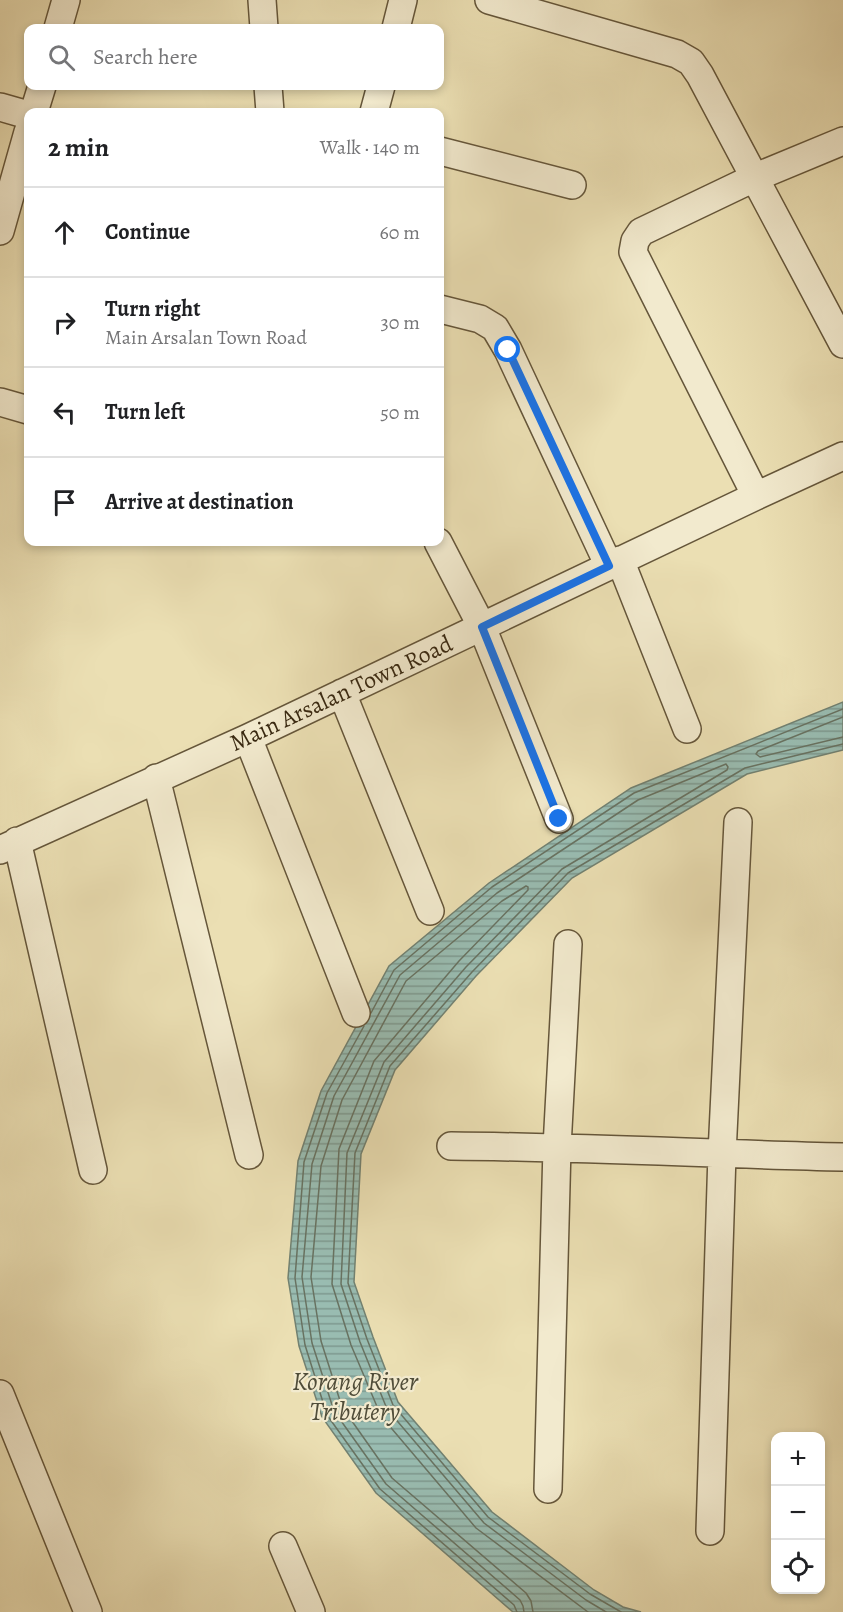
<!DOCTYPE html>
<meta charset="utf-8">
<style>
body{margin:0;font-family:Alegreya,serif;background:#f2f2f2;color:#202124}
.controls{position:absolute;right:18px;bottom:18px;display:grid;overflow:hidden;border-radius:12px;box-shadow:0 3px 9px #0003}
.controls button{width:54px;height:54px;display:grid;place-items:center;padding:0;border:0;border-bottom:2px solid #e0e0e0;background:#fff;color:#202124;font:30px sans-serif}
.stop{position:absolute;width:18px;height:18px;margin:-14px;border:4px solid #1a73e8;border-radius:50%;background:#fff}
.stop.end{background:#1a73e8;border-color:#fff;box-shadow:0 2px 6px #0008}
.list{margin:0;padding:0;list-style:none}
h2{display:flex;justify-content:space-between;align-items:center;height:78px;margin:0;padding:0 24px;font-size:26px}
h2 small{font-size:20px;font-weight:400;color:#757577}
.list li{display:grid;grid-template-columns:39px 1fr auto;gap:18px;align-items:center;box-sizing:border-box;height:90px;padding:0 24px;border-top:2px solid #e0e0e0}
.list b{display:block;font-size:22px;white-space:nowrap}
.list p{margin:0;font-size:20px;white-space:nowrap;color:#757577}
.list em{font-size:20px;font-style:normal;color:#757577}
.icon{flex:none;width:33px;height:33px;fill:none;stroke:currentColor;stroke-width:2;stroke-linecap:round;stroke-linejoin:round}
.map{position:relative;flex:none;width:843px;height:1612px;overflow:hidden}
.search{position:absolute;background:#fff;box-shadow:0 3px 9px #0003;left:24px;top:24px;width:420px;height:66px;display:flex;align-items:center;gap:15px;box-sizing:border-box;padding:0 21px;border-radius:12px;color:#757577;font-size:22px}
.panel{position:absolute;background:#fff;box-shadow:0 3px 9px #0003;left:24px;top:108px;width:420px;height:438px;border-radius:12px}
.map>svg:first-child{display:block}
.water{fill:url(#water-rules);stroke:#728171;stroke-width:1.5}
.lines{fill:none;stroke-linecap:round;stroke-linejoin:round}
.shore{stroke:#687261;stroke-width:1.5}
.minor-casing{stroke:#65563a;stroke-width:30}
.minor{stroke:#f2eace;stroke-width:27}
.route{stroke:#1a73e8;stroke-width:8}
.labels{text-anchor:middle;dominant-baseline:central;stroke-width:4.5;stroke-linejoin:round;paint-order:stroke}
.street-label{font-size:24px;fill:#382811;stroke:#f2eace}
.water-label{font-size:26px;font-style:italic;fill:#504d39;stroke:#f2eace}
</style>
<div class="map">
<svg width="843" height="1612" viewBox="0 0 843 1612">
<defs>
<pattern id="water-rules" width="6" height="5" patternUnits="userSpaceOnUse" patternTransform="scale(1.5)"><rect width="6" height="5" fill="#99bcb1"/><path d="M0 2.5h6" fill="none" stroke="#7e998f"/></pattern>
</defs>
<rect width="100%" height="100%" fill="#ebdfb3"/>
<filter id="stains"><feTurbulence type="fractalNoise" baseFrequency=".00333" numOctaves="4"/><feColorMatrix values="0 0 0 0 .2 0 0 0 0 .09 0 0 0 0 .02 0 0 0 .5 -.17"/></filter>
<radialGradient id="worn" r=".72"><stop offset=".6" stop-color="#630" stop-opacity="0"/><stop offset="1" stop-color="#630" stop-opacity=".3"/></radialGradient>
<!-- water -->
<path class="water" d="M843,702V750L747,774L572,878L476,976L395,1070L361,1154L354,1282L373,1337L398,1402L492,1512L594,1590L623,1607L641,1612H513L376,1493L322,1417L299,1346L288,1278L298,1161L321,1091L389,966L489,883L631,788Z"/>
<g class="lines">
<!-- shore -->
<path class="shore" d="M843,717L758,751L756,754L760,757L843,737
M371,1013L394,970L492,887L634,793L843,709
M364,1026L327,1093L304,1162L295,1278L305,1345L327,1415L380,1489L514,1605L517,1612
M524,1612L523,1606L520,1600L386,1484L334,1411L312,1343L302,1277L312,1164L334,1096L400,975L497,893L638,800L726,764L728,767L727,770L562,869L466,967L384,1062L347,1153L341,1284L360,1342L387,1409L484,1523L586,1600L606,1612
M533,1612L531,1601L526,1593L392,1478L342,1407L321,1341L311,1277L321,1166L342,1100L406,981L502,901L526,886L528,887V890L459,961L374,1061L339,1149L332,1284L351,1345L381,1416L476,1528L588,1612
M621,1612L590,1594L488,1517L393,1405L367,1339L348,1283L355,1153L390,1066L472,972L568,873L745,768L843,744"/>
<!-- minor casing -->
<g class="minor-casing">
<path id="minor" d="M262,0L264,28
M489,0L677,54L691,62L700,75L843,344
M58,28L66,0
M396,28L403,0
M268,86L270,112
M0,107L28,115
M34,112L42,86
M374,112L381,86
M440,151L572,185
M0,231L28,132
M440,309L480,319L495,328L508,350L609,566
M0,402L28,410
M756,496L633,252L635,241L641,232L756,177L843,141
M438,542L482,627L559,819
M620,560L687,729
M342,693L430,911
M248,738L356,1013
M156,778L249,1155
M17,841L93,1170
M0,850L248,738L756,496L843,456
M451,1146C581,1147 712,1154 843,1157
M0,1394L88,1612
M548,1489L557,1147L568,944
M710,1531L722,1154L738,822
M283,1546L311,1612"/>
</g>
<!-- minor -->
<use href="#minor" class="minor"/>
</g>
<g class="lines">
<!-- route -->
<path class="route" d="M508,350L609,566L482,627L559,819"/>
</g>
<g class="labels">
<!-- street labels -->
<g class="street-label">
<text transform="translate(341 693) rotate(-25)">Main Arsalan Town Road</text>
</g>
<!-- water labels -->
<g class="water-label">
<text x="355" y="1381">Korang River<tspan x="355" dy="30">Tributery</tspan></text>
</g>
</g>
<rect width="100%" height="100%" filter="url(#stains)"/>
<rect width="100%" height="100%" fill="url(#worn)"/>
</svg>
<div class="controls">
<button>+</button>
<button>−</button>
<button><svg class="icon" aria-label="locate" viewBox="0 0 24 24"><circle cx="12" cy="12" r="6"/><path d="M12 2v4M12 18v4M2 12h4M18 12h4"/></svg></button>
</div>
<div class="stop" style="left:508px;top:350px"></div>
<div class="stop end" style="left:559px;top:819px"></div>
<div class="search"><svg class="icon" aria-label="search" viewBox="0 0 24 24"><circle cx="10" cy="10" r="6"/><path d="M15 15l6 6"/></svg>Search here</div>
<section class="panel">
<h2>2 min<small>Walk · 140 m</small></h2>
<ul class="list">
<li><svg class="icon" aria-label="ahead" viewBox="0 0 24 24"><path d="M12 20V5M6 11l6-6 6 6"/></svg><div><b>Continue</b></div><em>60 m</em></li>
<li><svg class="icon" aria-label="right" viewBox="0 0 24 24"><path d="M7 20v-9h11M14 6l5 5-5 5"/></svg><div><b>Turn right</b><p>Main Arsalan Town Road</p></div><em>30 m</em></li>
<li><svg class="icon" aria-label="left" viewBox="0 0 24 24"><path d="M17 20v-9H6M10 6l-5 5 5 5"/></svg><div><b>Turn left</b></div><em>50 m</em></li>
<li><svg class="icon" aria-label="arrive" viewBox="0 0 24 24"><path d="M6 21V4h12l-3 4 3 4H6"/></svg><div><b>Arrive at destination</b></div></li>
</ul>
</section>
</div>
